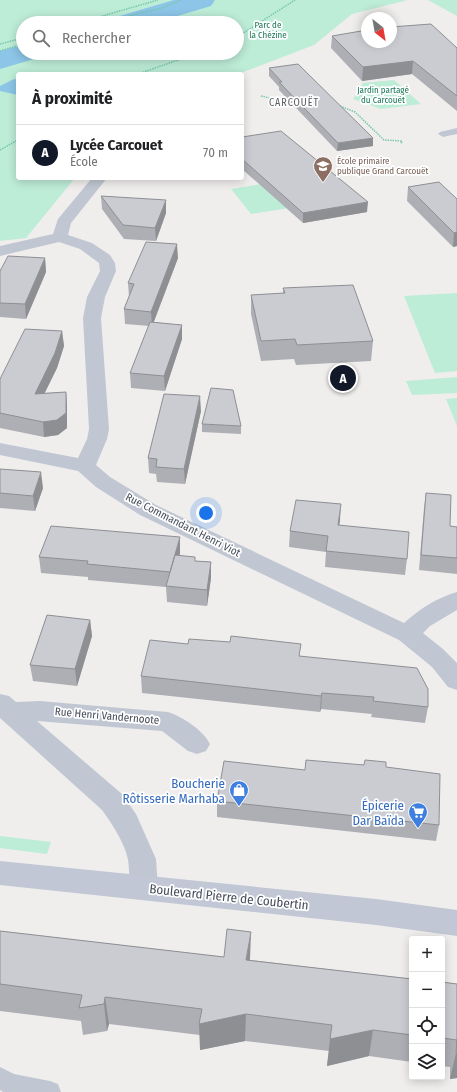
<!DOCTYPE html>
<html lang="fr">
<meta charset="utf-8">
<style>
body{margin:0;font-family:"Fira Sans Condensed",sans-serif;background:#f6f6f6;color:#202124}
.controls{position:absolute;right:12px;bottom:12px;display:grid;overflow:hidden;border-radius:4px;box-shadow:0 2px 10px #0003}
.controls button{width:36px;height:36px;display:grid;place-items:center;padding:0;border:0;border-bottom:1px solid #e0e0e0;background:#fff;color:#202124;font:20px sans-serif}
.compass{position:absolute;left:361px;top:12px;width:36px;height:36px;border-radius:50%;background:#fff;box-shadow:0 2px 10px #0003;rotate:149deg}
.you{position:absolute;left:206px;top:513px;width:14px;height:14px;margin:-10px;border:3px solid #fff;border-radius:50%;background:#1a73e8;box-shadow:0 0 0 6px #1a73e833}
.badge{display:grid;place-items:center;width:26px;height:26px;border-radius:50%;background:#111827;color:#fff;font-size:13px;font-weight:700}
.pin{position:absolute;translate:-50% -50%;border:2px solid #fff;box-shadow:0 1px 4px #0006}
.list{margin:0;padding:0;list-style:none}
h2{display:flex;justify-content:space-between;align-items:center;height:52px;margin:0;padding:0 16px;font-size:17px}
h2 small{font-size:13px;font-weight:400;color:#757577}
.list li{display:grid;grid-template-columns:26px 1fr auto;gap:12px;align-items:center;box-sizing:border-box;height:56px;padding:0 16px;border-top:1px solid #e0e0e0}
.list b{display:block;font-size:15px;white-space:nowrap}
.list p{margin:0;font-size:13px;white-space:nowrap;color:#757577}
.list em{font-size:13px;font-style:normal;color:#757577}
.icon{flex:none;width:22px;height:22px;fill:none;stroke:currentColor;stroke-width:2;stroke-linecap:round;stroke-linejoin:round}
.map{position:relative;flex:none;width:457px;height:1092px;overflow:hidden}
.search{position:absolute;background:#fff;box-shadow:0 2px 10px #0003;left:16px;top:16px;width:228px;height:44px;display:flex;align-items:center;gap:10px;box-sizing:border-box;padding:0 14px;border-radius:22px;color:#757577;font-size:15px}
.panel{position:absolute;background:#fff;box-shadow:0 2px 10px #0003;left:16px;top:72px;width:228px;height:108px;border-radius:4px}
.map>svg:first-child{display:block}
.green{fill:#bdecd7;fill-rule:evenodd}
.water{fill:#8cc5e7}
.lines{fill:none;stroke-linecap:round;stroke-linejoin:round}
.river{fill:#8cc5e7;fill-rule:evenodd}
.path{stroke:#77c8ae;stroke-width:1.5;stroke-dasharray:1.5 1;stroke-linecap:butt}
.lane{fill:#c1c7d2;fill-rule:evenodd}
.street{fill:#c1c7d2;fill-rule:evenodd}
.secondary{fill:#c1c7d5;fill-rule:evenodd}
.wall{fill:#aeafb5}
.shaded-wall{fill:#8d8f93}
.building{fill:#caccd2;stroke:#8d8f93}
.labels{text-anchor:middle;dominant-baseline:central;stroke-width:3.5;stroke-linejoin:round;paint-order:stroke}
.far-park-label{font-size:9px;fill:#1b7759;stroke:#fff}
.far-education-label{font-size:9px;fill:#785e54;stroke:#fff;text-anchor:start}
.far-neighbourhood-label{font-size:10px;letter-spacing:1px;fill:#5a5c62;stroke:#fff}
.street-label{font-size:11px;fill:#474d5a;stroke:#fff}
.near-shop-label{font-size:13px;fill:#366cbe;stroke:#fff;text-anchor:end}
.near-street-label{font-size:13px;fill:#474d5a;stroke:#fff}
</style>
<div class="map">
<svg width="457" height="1092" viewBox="0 0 457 1092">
<rect width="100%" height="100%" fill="#f0eeed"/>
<!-- green -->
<path class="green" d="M0,0H408L352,14L314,45L238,74H18V178H75L26,238L0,241ZM23,23H237V53H23Z
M428,0H457V16Z
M394,80L421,104L381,109L353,99L363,83Z
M268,183L290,208L251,214L231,189Z
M457,293V371L435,373L404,296Z
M457,377V393L412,395L406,381Z
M457,398V426L446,399Z
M0,836L51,842L47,854L0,848Z"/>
<!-- water -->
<path class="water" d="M14,79L18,80V95L0,91V86Z"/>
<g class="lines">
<!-- river -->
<path class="river" d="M174,0H215L211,6L154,23H112L116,17Z
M23,45V53H38L34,59L0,69V51Z"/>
<!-- path -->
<path class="path" d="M78,23L158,0
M99,23L162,8L181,0
M237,37L295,0
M0,44L23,38
M0,51L23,44
M138,74L198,53
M261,96L283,101L291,100
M340,106L355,112L384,140L402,141L401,144
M0,150L18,140"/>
<!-- lane -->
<path class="lane" d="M457,128V134L443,137L438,134L440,132Z
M0,1067L14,1074L50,1081L58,1084L61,1092H3L0,1090Z"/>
<!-- street -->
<path class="street" d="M92,178H107L71,223L68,235L92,243L110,255L115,263L116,271L105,297L101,318L109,429L107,439L96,465L110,477L156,505L404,623C418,610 438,597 457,592V610L430,626L423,633L443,649L457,663V690L448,687L432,667L399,640L140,515L96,487L78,471L0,455V443L78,458L87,439L89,429L83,318L87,297L100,271L99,263L80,249L59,242L0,256V246L53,234L58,219Z
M0,694L9,696L16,702L40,701L168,712C183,717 203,730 210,744L206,751L197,754L188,751L162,731L37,721L122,794L136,814L156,859L158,888L154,897L144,900L134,897C128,884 130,873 128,860C125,843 112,824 102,810L0,718Z"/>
<!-- secondary -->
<path class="secondary" d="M0,861L376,899L457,910V936L376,925L0,885Z"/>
</g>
<!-- wall -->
<path class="wall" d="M332,36L457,48V111L412,74L362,81L331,48Z
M269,68L373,146L337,151L279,90V87L269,76Z
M242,137L367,212L303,223L242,169Z
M408,187L457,199V246L453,247L407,201Z
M101,196L166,213L156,241L124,239L102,209Z
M45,258L46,272L26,319L0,317V271Z
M178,258L154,322L182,325V339L165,391L131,388L130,373L149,326L125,324L124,309L129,297L128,283Z
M283,288L373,341L371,361L296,365L294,359L261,361L251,314V295L283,294Z
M62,331L64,346L57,368L44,393L66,392L67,407V428L58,435L44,437L0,428V379Z
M201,411L185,484L157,482L156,474L149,473L148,458Z
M202,424L241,426V434L202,432Z
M0,469L43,488L35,511L0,508Z
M426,493L450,526L457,527V574L419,570L424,508Z
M340,520L339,525L407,559L405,575L325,567L326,552L289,547L290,531Z
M180,553L179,556L195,561L211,562V578L207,606L167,602L166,587L88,580V577L41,573L39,557Z
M90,620L92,636L77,686L33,681L30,665Z
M301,656L428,707L425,723L371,717L372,714L321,709L320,712L142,693L141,676Z
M386,767L439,825L436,841L217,817V801L305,770Z
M0,931L412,979V1062L369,1056L327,1066L329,1051L245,1041L200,1050V1035L109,1024L107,1031L83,1035L81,1021L0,1011Z
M442,982L457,984V1078L450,1079V1067L442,1066Z"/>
<!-- shaded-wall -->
<path class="shaded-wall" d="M413,61L412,74L362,81L363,67Z
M373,138V146L337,151L338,143Z
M166,200V213L156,241L155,228Z
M368,202L367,212L303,223V213Z
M457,232V246L453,247L454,233Z
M177,244L178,258L152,326L151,312Z
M45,258L46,272L26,319L25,304Z
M182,325V339L165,391L164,376Z
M62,331L64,346L57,368L37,409L35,394Z
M66,392L67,407V428L58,435L44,437L43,422Z
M200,396L201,411L185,484L184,469Z
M41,472L43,488L35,511L33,496Z
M341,504L340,520L337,541L338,525Z
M180,537V553L171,588L170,572Z
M211,562V578L207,606V590Z
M90,620L92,636L77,686L75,669Z
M322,693L321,709L320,712L321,696Z
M251,932L250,959L245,987L246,960Z
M105,997L109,1024L107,1031L104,1004Z
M246,1014L245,1041L200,1050L199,1024Z
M373,1030L369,1056L327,1066L330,1039Z
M456,1053H457V1078L450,1079Z"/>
<!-- building -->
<path class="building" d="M431,24L457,48V96L413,61L363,67L332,36L367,30V42H391V27Z
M298,64L373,138L338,143L279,82H282L269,68Z
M281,131L368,202L303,213L242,159V137Z
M439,182L457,199V232L454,233L408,187Z
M101,196L166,200L155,228L123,225Z
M146,242L177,244L151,312L124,309L134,284L128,283Z
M8,256L45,258L25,304L0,303V271Z
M353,285L373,341L297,345L295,339L261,341L251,295L285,293L283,288Z
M150,322L182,325L164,376L130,373Z
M25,329L62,331L55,353L35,394L66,392V413L57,420L43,422L0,413V379Z
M211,388L233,390L241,426L202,424Z
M164,394L200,396L184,469L156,467L157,459L148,458Z
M0,469L41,472L33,496L0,493Z
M426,493L451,495L450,526L457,527V558L421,555Z
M296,500L341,504L338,525L409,532L407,559L326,551L328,536L290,531Z
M51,526L180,537L170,572L87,564L88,561L39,557Z
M175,555L195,557V561L211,562L207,590L166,586Z
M47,615L90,620L75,669L30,665Z
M231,636L301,644L299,656L417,668L428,689V707L373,701L374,697L322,693L321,696L141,676L150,640L188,644L189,639L230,642Z
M306,760L364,765L365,760L386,762V767L440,774L439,825L217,801L224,761L305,770Z
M227,929L251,932L246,960L412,979V1035L373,1030L330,1039L332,1025L246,1014L199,1024L202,1009L105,997L104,1004L79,1008L82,995L0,984V931L224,957Z
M442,982L457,984V1053H456L457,1040L442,1038Z"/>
<!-- icons -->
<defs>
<g id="school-pin" transform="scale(1)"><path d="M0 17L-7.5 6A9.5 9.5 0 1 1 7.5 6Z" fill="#8d6e63" stroke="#fff"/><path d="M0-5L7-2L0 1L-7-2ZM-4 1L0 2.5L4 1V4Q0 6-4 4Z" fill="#fff"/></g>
<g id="shop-pin" transform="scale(1)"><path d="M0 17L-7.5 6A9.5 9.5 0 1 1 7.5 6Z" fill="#3f7fe0" stroke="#fff"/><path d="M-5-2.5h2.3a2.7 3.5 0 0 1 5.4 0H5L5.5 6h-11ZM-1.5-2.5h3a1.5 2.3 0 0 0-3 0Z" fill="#fff"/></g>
<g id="supermarket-pin" transform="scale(1)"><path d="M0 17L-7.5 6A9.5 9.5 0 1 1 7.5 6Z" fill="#3f7fe0" stroke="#fff"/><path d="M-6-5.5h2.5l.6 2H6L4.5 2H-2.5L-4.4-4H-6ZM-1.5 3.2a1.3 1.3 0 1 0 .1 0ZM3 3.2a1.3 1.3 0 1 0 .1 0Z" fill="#fff"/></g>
</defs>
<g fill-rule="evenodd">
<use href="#school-pin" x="323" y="166"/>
<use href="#shop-pin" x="239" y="790"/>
<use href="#supermarket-pin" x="418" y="812"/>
</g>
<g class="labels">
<!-- far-park labels -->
<g class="far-park-label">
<text x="268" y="25">Parc de<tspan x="268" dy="10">la Chézine</tspan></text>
<text x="383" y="90">Jardin partagé<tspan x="383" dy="10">du Carcouët</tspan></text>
</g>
<!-- far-education labels -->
<g class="far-education-label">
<text x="337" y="161">École primaire<tspan x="337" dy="10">publique Grand Carcouët</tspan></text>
</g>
<!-- far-neighbourhood labels -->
<g class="far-neighbourhood-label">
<text x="294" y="103">CARCOUËT</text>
</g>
<!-- street labels -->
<g class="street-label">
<text transform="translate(183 525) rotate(27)">Rue Commandant Henri Viot</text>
<text transform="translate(107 716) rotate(5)">Rue Henri Vandernoote</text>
</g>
<!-- near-shop labels -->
<g class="near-shop-label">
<text x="225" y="783">Boucherie<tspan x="225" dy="15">Rôtisserie Marhaba</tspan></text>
<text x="404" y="805">Épicerie<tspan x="404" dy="15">Dar Baïda</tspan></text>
</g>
<!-- near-street labels -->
<g class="near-street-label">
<text transform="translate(229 897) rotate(6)">Boulevard Pierre de Coubertin</text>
</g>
</g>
</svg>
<div class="controls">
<button>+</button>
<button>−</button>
<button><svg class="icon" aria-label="locate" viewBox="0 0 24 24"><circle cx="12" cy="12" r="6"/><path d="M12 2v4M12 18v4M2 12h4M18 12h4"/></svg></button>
<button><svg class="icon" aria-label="layers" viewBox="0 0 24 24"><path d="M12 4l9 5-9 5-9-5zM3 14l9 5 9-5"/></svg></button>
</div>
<svg class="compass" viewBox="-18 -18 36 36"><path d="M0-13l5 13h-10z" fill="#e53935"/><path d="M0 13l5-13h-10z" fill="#757577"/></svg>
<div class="you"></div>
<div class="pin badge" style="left:343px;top:378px">A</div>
<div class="search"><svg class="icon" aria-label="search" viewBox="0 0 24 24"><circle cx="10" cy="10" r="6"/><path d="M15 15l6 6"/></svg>Rechercher</div>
<section class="panel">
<h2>À proximité<small></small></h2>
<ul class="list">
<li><span class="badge">A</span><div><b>Lycée Carcouet</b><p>École</p></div><em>70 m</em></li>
</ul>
</section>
</div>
